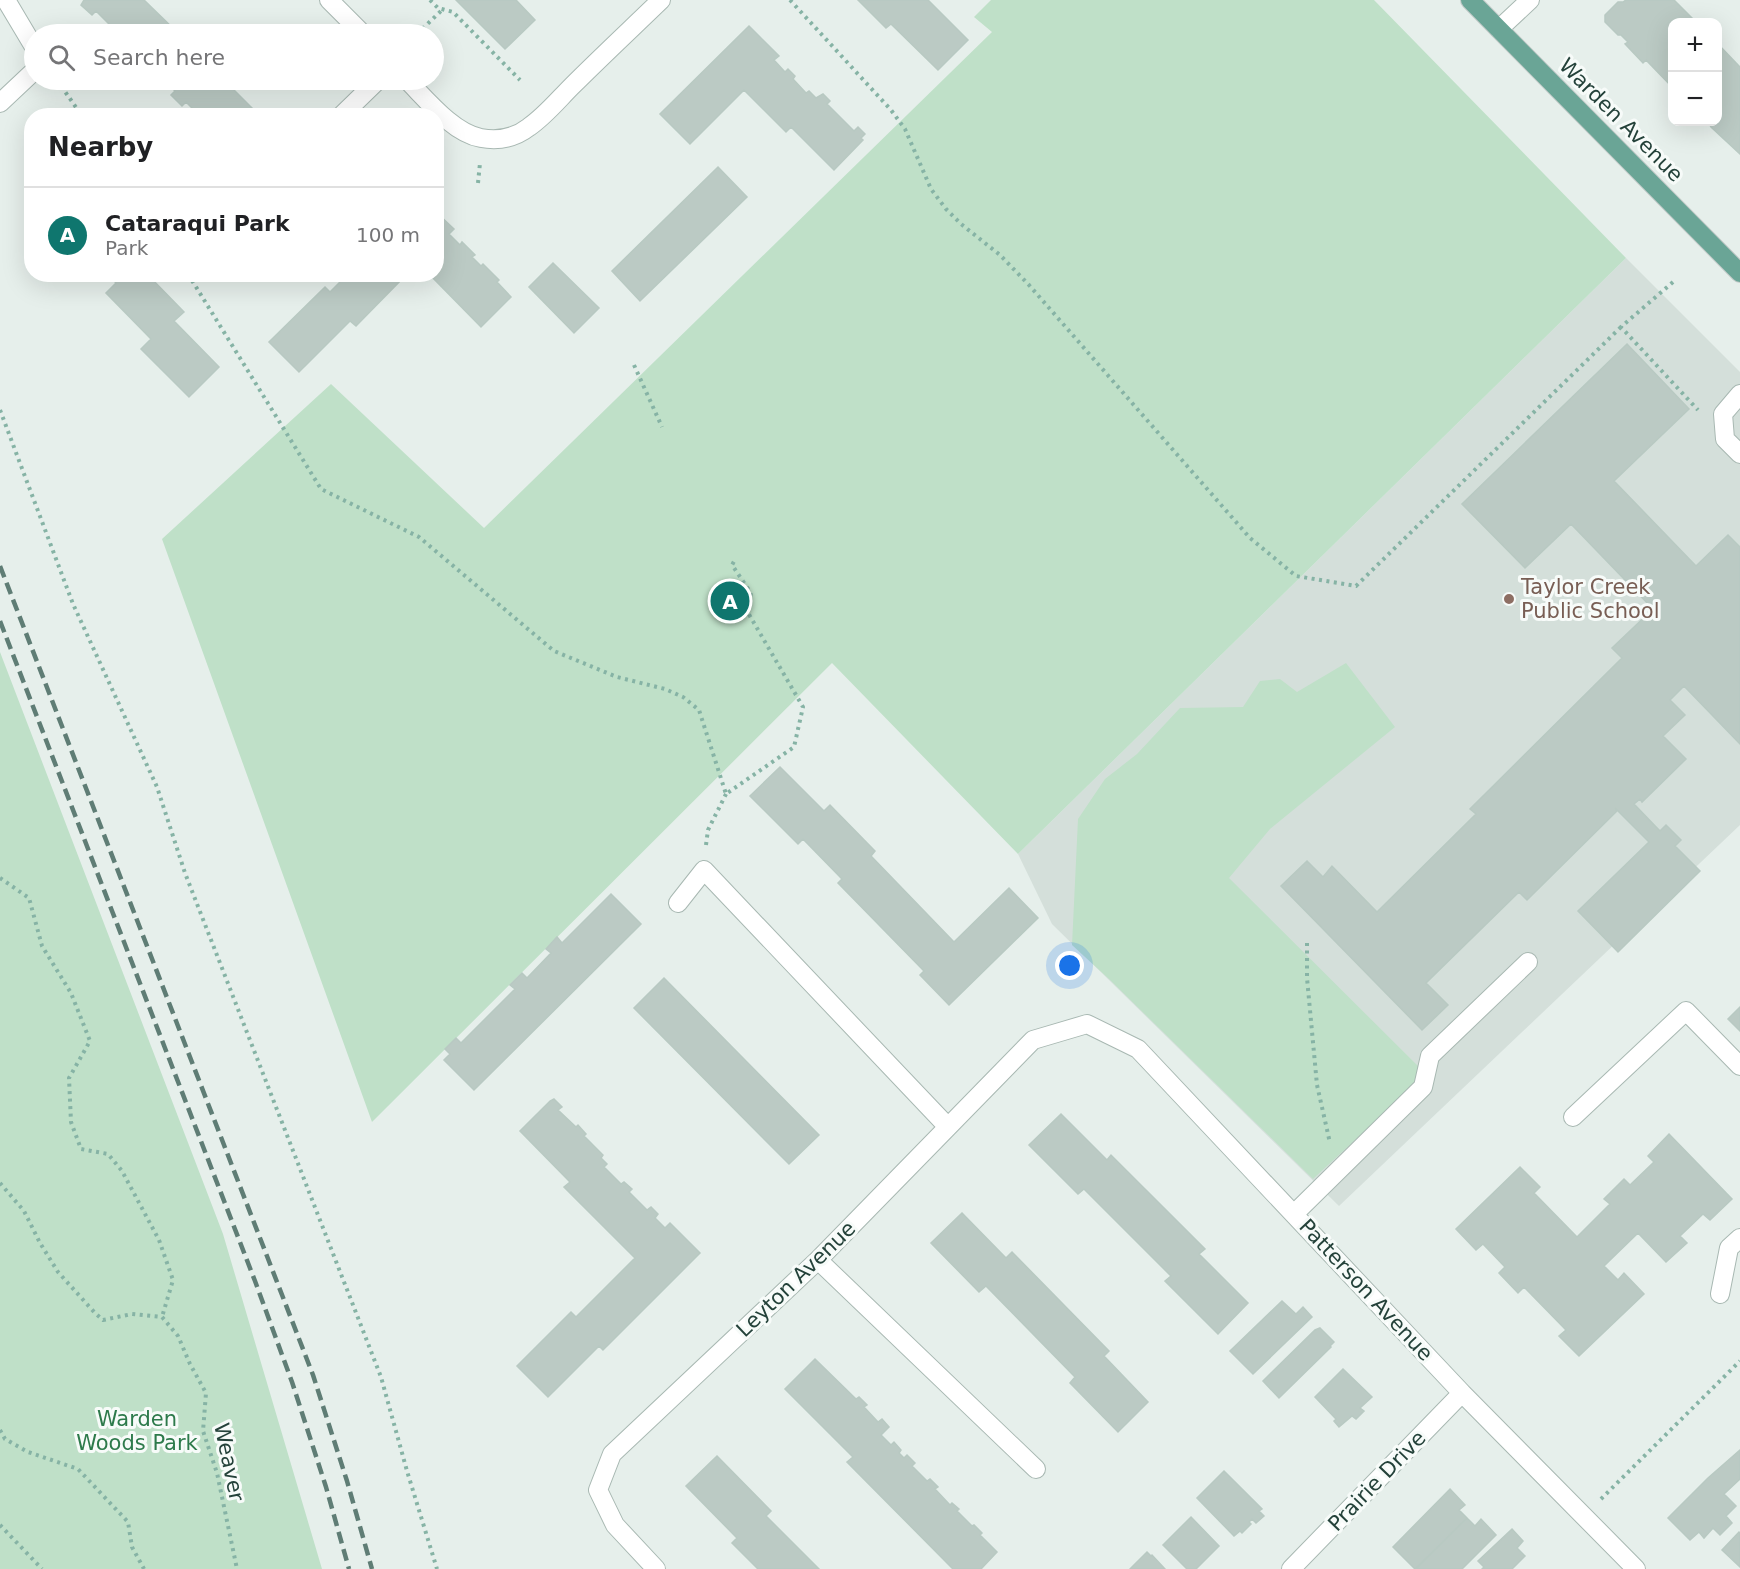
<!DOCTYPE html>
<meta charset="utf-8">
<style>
body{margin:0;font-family:"DejaVu Sans",sans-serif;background:#f6f6f6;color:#202124}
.controls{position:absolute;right:18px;top:18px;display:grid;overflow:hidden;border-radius:12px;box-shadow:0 6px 24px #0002}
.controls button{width:54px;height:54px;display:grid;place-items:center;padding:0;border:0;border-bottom:2px solid #e0e0e0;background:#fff;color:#202124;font:30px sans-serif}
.you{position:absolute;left:1070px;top:966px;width:21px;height:21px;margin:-15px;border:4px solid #fff;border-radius:50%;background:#1a73e8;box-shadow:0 0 0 9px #1a73e833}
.badge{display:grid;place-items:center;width:39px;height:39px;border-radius:50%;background:#0f766e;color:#fff;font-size:20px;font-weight:700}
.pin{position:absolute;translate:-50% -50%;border:3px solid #fff;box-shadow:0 2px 6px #0006}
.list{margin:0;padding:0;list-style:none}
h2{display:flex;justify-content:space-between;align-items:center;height:78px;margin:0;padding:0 24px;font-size:26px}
h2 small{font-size:20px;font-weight:400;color:#757577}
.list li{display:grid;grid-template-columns:39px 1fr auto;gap:18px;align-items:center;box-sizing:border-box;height:96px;padding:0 24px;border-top:2px solid #e0e0e0}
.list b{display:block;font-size:22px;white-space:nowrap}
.list p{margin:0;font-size:20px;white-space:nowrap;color:#757577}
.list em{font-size:20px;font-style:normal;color:#757577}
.icon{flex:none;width:33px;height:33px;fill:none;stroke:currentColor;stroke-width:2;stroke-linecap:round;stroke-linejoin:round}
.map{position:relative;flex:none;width:1740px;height:1569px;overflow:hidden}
.search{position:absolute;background:#fff;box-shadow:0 6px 24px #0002;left:24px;top:24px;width:420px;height:66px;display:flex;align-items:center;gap:15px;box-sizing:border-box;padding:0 21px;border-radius:33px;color:#757577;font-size:22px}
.panel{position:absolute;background:#fff;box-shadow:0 6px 24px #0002;left:24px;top:108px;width:420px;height:174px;border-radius:24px}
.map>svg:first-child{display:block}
.built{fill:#d4dfda}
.green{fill:#bfe0c8}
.building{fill:#bbcac4;stroke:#b8c9c2;stroke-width:1.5}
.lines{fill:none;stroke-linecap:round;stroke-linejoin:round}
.minor-casing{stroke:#a8b8b2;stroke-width:20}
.major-casing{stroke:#c2cac8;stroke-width:20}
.path{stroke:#86b3a5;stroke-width:4;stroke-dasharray:3 4.5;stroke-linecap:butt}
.minor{stroke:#fff;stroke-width:18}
.major{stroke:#6aa596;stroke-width:18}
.rail{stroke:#5f7d75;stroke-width:4.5;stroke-dasharray:12 6;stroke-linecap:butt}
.education-dot{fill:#8d6e63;stroke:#f7fbf9;stroke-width:2}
.labels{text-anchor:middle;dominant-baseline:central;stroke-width:6;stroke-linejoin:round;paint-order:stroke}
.street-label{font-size:21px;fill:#24423a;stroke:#f7fbf9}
.education-label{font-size:21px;fill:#785e54;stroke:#f7fbf9;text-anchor:start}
.park-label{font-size:21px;fill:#2d7a4b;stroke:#f7fbf9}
</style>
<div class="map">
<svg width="1740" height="1569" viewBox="0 0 1740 1569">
<rect width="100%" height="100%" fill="#e6efeb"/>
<!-- built -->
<path class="built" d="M1626,258L1740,372V825L1339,1206L1052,924L1018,854Z"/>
<!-- green -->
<path class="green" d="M991,0H1374L1626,258L1018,854L832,663L372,1122L162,539L331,384L484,528L992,32L974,17Z
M0,652L223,1234L322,1569H0Z
M1346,663L1395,727L1270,829L1229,878L1426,1074L1313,1179L1109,979L1072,945L1078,819L1105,779L1137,754L1180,708L1243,707L1260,681L1280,679L1297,692Z"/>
<!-- building -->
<path class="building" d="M84,0H144L179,34H119L96,11L92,15L81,5Z
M456,0H516L535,20L505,49Z
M858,0H928L968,40L938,70L891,24L886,28Z
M1626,0H1674L1696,22H1672V87L1646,60L1643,63L1625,44L1628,42L1621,35H1618L1605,22V15L1618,2H1623Z
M749,26L779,56L774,60L785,72L788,69L795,76L793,79L806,93L809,91L816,98L823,94L830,101L827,104L854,131L858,127L865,134L861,138L863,140L834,170L791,127L786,132L744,90L690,144L660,114Z
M1718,44L1740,67V154L1711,127L1708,122H1718Z
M164,80H224L260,116H200L186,102L182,106L171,95L175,91Z
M718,167L747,197L640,301L612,271Z
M436,212L454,229L449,234L460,245L462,242L475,255L472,257L481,266L483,264L499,280L497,282L511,297L481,327L429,274H436Z
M553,263L599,308L574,333L529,287Z
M108,274H147L184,312L174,321L219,367L189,397L141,349L151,339L106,293L116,283Z
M348,274H407L356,326L350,321L299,372L269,342L325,287L330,292Z
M1627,344L1689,409L1614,481L1696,566L1728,535L1740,547V744L1684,686L1670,700L1685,715L1663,736L1686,759L1642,802L1640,799L1634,804L1660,831L1666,825L1681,840L1675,846L1700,871L1618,952L1578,911L1649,842L1615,808L1617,811L1527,900L1519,892L1426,983L1448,1005L1422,1030L1281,886L1307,861L1323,877L1332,866L1377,912L1476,814L1470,809L1622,658L1612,648L1653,609L1571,524L1525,568L1462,504Z
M780,767L824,811L830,805L875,851L871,856L954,942L1009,888L1038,918L949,1005L920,975L924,971L838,883L842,879L803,839L798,844L750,796Z
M611,894L641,924L474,1090L444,1060L450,1054L445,1049L456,1038L461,1043L515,989L510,985L522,973L527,978L551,953L546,949L557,937L562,943Z
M664,978L819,1135L789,1164L634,1008Z
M1740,1007V1031L1728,1019Z
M554,1099L562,1107L558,1110L576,1127L578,1125L586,1134L584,1136L603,1155L601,1158L607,1164L604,1167L621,1184L624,1182L632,1189L629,1192L647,1210L651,1207L658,1214L655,1218L665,1228L670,1223L700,1253L603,1350L599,1346L548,1397L517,1366L571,1312L576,1317L635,1258L564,1187L570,1182L520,1131L550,1101Z
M1061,1114L1107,1160L1111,1155L1205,1249L1199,1254L1248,1303L1218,1334L1165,1281L1171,1276L1084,1189L1078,1194L1029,1145Z
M1669,1134L1732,1199L1710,1220L1703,1214L1680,1236L1687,1243L1666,1262L1638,1233L1604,1266L1618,1280L1624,1273L1644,1294L1579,1356L1559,1336L1566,1330L1524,1287L1518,1293L1499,1273L1505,1267L1483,1244L1476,1250L1456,1229L1520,1167L1540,1187L1534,1193L1577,1237L1610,1204L1604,1199L1624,1179L1630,1185L1654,1162L1648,1156Z
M962,1213L1006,1258L1012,1252L1109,1351L1104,1356L1148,1402L1118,1432L1070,1383L1075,1377L986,1286L979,1292L931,1243Z
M1282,1301L1296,1314L1303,1307L1312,1317L1253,1374L1230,1351Z
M1320,1328L1334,1342L1330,1346L1331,1347L1279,1398L1263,1381L1315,1330Z
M815,1359L856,1399L859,1397L867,1405L864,1407L878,1422L882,1419L889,1427L881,1435L891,1445L894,1442L901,1450L899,1453L904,1458L907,1455L915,1463L912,1466L927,1481L930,1479L938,1487L935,1489L950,1505L952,1503L959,1509L957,1511L972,1526L974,1525L982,1533L980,1535L997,1552L981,1569H953L847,1462L853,1457L785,1389Z
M1343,1369L1372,1397L1360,1408L1364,1411L1356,1419L1352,1416L1339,1427L1334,1421L1336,1419L1315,1397Z
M1740,1450V1479L1724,1494L1736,1506L1726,1516L1732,1523L1720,1535L1713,1528L1704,1538L1699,1532L1690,1540L1668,1518L1708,1478Z
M717,1456L771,1511L766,1516L819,1569H758L732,1543L737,1538L686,1486Z
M1224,1471L1262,1509L1259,1511L1264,1516L1256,1523L1252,1519L1249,1522L1251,1524L1242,1533L1240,1531L1234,1536L1197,1498Z
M1450,1489L1465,1505L1459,1510L1467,1518L1415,1569L1393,1547Z
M1191,1517L1219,1546L1196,1569H1187L1163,1545Z
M1467,1518L1475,1526L1481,1519L1496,1535L1462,1569H1416Z
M1512,1529L1523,1541L1517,1548L1525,1556L1512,1569H1482L1484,1567L1478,1561Z
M1739,1532L1740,1533V1567L1722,1550Z
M1147,1552L1151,1556L1152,1555L1165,1569H1130Z"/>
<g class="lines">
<!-- minor casing -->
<g class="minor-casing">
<path id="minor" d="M6,0L34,47
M329,0L363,34
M1499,29L1530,0
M407,80C426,99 453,133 481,138C498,141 515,138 529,127C545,116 558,100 572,86C601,57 631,29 661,0
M0,103L34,71
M341,116L378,80
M1740,394L1723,414L1725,439L1740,454
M678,903L704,870L948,1127
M1573,1117L1686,1011L1740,1066
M1294,1214L1423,1087L1430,1056L1528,962
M818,1260L1036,1469
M1720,1294L1729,1248L1740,1238
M656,1569L615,1525L598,1490L612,1454L818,1260L1033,1040L1087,1024L1138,1049L1462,1393L1636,1569
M1291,1569L1462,1393"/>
</g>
<!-- major casing -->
<g class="major-casing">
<path id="major" d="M1470,0L1740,273"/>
</g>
<!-- path -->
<path class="path" d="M430,0L438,8L453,12L520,80
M790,0L891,110L905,129L931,189L946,209L961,224L1000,255L1029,285L1250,538L1296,576L1356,586L1621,327
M417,34L442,10
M57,80L82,116
M478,183L480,163
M188,274L321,489L419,537L554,651L617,677L665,689L683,697L699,710L726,794L794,747L803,707L747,611L751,593L732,565L736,558
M1673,282L1621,327L1698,410
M634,365L662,427
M0,410L73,604L157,787L185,873L381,1377L407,1471L437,1569
M706,845L708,830L726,794
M0,878L29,898L42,946L71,993L90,1041L69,1078L71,1122L81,1149L108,1154L122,1171L159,1240L173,1280L162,1317
M1307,943V978L1317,1085L1330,1143
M0,1183L24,1211L40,1243L58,1272L95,1313L103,1320L132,1314L162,1317L178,1336L190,1364L206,1393L203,1431L217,1473L237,1569
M0,1430L5,1439L28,1452L78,1469L128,1522L132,1547L144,1569
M1601,1499L1740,1361
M0,1525L42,1569"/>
<!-- minor -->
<use href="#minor" class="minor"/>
<!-- major -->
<use href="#major" class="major"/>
<!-- rail -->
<path class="rail" d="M0,566L313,1375L347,1481L372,1569
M0,621L255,1281L292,1382L326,1487L349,1569"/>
</g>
<!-- markers -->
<circle class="education-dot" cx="1509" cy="599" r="6"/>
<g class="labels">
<!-- street labels -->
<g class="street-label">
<text transform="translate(1621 120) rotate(45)">Warden Avenue</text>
<text transform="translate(796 1279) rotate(-44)">Leyton Avenue</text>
<text transform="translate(1366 1290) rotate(47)">Patterson Avenue</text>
<text transform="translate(229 1462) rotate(78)">Weaver</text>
<text transform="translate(1377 1481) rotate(-46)">Prairie Drive</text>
</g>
<!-- education labels -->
<g class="education-label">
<text x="1521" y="587">Taylor Creek<tspan x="1521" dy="24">Public School</tspan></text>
</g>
<!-- park labels -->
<g class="park-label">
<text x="137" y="1419">Warden<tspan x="137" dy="24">Woods Park</tspan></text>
</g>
</g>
</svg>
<div class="controls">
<button>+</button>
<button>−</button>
</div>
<div class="you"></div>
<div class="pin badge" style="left:730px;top:601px">A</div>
<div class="search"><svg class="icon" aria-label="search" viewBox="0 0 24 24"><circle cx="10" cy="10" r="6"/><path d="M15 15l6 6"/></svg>Search here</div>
<section class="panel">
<h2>Nearby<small></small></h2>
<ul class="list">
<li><span class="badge">A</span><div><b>Cataraqui Park</b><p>Park</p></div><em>100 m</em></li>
</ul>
</section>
</div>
